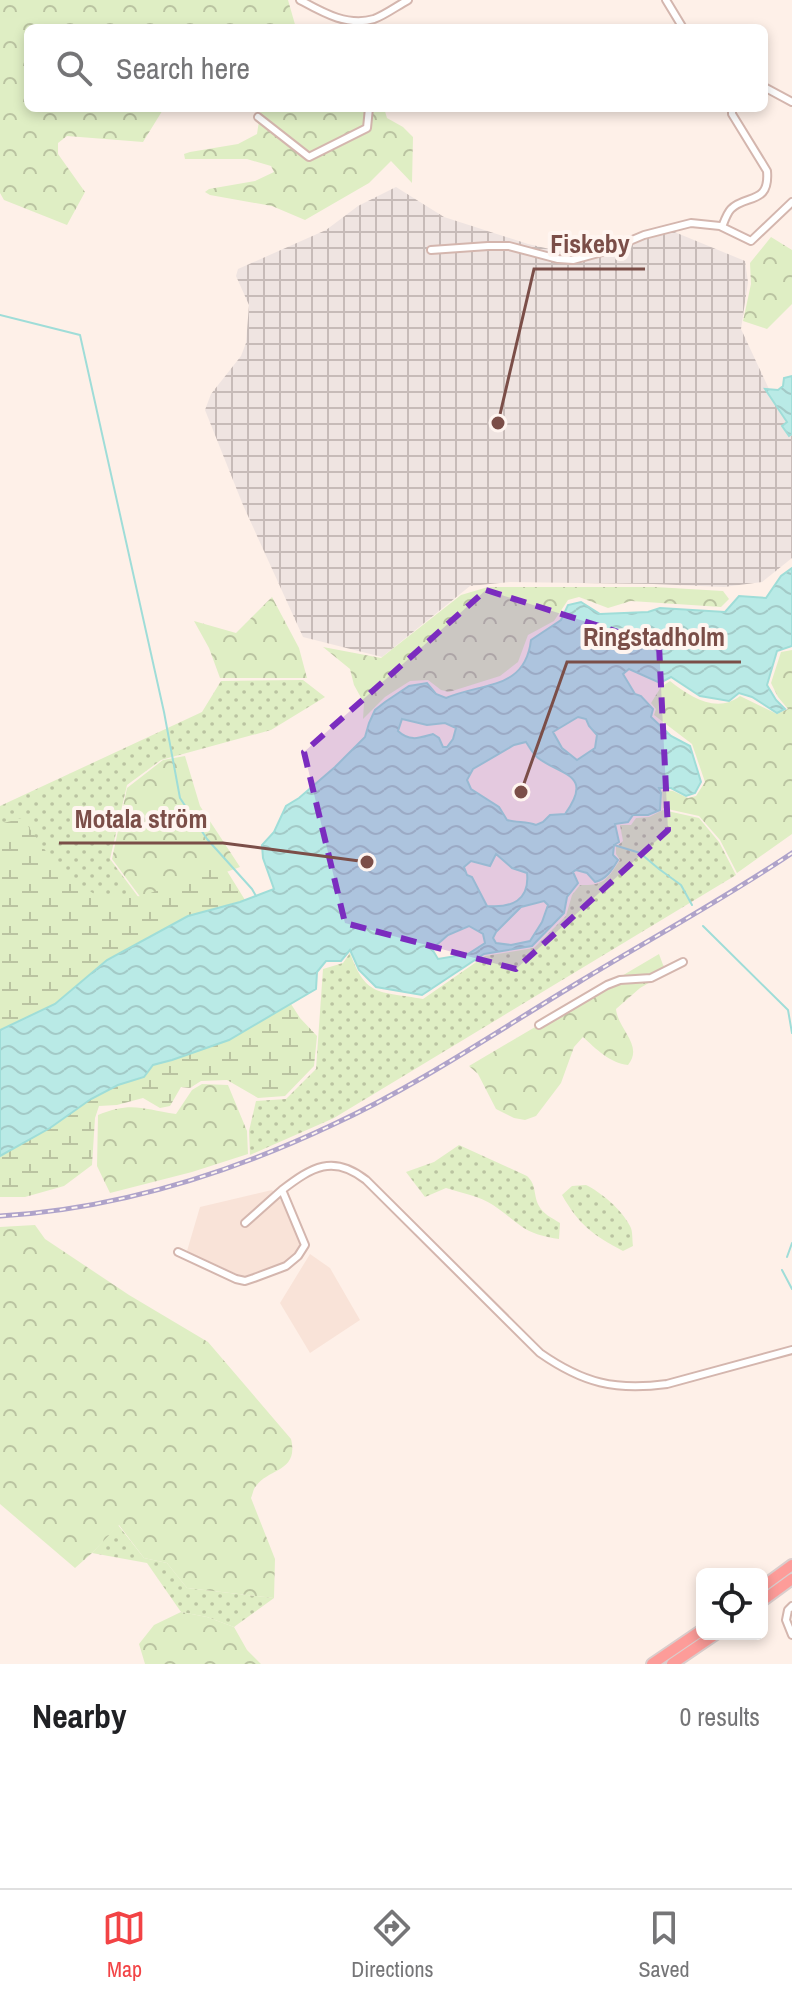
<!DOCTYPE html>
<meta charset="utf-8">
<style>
body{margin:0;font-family:"Archivo Narrow",sans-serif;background:#f6f6f6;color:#202124}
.controls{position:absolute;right:24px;bottom:24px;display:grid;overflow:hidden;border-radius:12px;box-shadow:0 4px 12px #0003}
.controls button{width:72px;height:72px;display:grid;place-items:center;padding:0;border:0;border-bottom:2px solid #e0e0e0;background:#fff;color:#202124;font:40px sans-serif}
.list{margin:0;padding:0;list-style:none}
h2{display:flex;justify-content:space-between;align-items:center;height:104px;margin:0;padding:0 32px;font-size:34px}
h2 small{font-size:26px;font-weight:400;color:#757577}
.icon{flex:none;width:44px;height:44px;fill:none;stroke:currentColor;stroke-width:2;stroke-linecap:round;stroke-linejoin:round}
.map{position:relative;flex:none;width:792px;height:1664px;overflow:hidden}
.search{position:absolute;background:#fff;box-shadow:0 4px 12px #0003;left:24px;right:24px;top:24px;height:88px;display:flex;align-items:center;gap:20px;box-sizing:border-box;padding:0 28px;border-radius:12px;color:#757577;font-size:30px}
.sheet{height:224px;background:#fff}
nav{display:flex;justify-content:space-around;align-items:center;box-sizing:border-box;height:112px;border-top:2px solid #e0e0e0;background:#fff;font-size:22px;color:#757577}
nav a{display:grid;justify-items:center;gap:4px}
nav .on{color:#f24345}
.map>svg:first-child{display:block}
.residential{fill:#f9e3d8}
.industrial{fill:url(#industrial-grid)}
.grass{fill:url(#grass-dots)}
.forest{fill:url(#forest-crowns)}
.wetland{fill:url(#wetland-marsh)}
.water{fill:url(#water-waves);stroke:#9fddd8;stroke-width:2;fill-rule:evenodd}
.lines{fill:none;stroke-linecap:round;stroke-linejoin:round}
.stream{stroke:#9fddd8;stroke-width:2}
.minor-casing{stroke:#d4b6ae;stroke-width:10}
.motorway-casing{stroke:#dacdcc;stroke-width:14}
.minor{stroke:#fff;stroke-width:6}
.motorway{stroke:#fd9c99;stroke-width:10}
.rail-casing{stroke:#afa3ca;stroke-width:5}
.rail{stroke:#fff5f0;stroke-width:2;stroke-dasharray:6;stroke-linecap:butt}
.marked{fill:#7b2cbf;fill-opacity:0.2;stroke:#7b2cbf;stroke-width:6;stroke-dasharray:16 10;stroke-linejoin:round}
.leader{fill:none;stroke:#7b4e48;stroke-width:3}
.callout-dot{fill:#7b4e48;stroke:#fff5f0;stroke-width:3}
.callout-label{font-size:26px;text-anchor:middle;font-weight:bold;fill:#7b4e48;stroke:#fff5f0;stroke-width:8;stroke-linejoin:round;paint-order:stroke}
</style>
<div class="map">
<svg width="792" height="1664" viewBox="0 0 792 1664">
<defs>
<pattern id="industrial-grid" width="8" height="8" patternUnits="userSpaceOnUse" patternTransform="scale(2)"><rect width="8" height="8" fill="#efe4e1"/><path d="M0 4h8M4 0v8" fill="none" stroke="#c7bbb8"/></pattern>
<pattern id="grass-dots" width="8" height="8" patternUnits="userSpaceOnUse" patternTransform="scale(2)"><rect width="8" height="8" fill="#dfeec4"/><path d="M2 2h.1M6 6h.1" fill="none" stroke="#bac3a1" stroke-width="1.8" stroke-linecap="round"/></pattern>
<pattern id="forest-crowns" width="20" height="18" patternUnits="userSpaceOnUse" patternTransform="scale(2)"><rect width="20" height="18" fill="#dfeec4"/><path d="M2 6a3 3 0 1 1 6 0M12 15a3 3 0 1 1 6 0" fill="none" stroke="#bac3a1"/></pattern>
<pattern id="wetland-marsh" width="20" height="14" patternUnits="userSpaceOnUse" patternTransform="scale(2)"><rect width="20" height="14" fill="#dfeec4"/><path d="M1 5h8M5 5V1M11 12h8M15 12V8" fill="none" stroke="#bac3a1"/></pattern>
<pattern id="water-waves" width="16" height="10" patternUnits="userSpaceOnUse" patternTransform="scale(2)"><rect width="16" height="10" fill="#b9eae6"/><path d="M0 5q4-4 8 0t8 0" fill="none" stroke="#a3cac7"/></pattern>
</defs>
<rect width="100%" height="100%" fill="#fef0e8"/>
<!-- residential -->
<path class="residential" d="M272,1190L290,1211L303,1243L299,1251L287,1262L243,1277L187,1251L200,1207Z
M310,1254L330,1268L360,1320L310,1353L280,1303Z"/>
<!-- industrial -->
<path class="industrial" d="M396,187L444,217L528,244L571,254L668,224L672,231L745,261L748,282L741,329L768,387L787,421L784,426L792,436V558L762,582L724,587L653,584L510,582L470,586L382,657L303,637L243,505L205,410L211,394L241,356L246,343L249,305L236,276L238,269L326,230L358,206Z"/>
<!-- grass -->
<path class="grass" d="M303,680L325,697L271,730L161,760L127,785L110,859L142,902L89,915L0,860V806L202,712L221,681Z
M663,810L699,818L719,842L736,875L334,1118L250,1155L249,1131L256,1101L286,1099L316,1069L323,969L343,963L350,953C366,998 380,991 423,999L485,956L534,948L566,916L572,895L580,885C605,886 607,879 620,860L616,854V847L623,841L620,825H631L636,818L649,817Z
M459,1145L527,1176C537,1185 533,1195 539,1206C543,1214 552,1218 560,1223L559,1239C522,1234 521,1224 493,1205C480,1196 461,1193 446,1188L425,1197L406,1172L434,1162Z
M586,1185C602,1193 621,1209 630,1226C633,1231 632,1239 633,1246L623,1251C593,1235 579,1225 562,1195L572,1186Z
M118,1525L144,1558L167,1563L187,1588L274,1598L234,1627L207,1617L181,1612L147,1563L92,1553Z"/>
<!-- forest -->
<path class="forest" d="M0,0H288L296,28H28V108H164L143,142L67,136L58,143V154L85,192L67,225L4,200L0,193Z
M261,108H384L387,118L403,127L413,137L412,183L391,161L369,183L305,220L272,206L210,195L205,192L209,189L255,181L274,172L271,166L247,159H185L184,154L190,152L238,144L257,134Z
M771,237L792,250V304L767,329L743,321L751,284L750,263Z
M488,587H655L723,591L729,599L721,607L631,601L608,608L579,597L568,600L554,621L528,635L518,662L500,676L449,692L441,690L428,680L410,681L385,697L363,719L364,703L354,685L350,669L323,647L381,658L461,595Z
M272,597L299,648L307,678H220L209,648L194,621L236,633Z
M792,650V834L737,873L720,840L699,816L663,808L662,790L673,791L688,798L696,796L705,782L692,744L654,715L656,709L651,703L661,687L670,681C690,697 717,714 740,696L777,714L788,709L778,697L771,683L781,652Z
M185,756L200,806L240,867L144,902L112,859L127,788L163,760Z
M659,954L666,973L640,988L616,1009C618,1030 644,1045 628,1065C610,1063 596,1049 583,1037L574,1047L561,1083L536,1116L525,1120L514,1118L496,1109L478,1074L469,1066Z
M202,1084L228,1085L247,1131L248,1154L192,1172L110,1193L97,1166L98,1115C131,1101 143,1109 176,1114L192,1090Z
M35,1225L45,1239L129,1295L208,1342L291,1439C299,1472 269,1468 256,1486C253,1489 253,1494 251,1498L275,1559L274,1598L187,1588L167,1563L144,1558L119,1525L92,1553L75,1568L0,1504V1227Z
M181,1612L207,1617L234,1627L247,1650L261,1664H145L139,1644L154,1625Z"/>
<!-- wetland -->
<path class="wetland" d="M22,818L63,875L101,898L143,896L178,882L209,866L227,871L245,900L188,916L107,960L55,1004L0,1030V824Z
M291,1004L300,1018L317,1036L314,1066L285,1096L258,1098L227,1080L201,1081L190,1088L181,1087L170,1106L160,1108L143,1098L117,1105L99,1106L95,1118L92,1165L64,1186L25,1197H0V1156L50,1128L91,1099L118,1085L144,1077L153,1065L172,1060L229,1040Z"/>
<!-- water -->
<path class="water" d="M792,376V434L789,436L782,426L787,422L765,389L778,390L783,386L784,378Z
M792,568V646L777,651L767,685L776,700L785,709L777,713L752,697L739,693L729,701L700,696L671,677L660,683L629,669L623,674L635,694L641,696L653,709L651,717L671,736L690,746L701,782L695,793L686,796L671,788H659L661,793L660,810L648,815H633L628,822L615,824L619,842L614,845L613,855L618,860C612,870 607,879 595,882L587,873L576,870L573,872L578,883L567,897L564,913L532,946L484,954L422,995L376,987L359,970L350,950L341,961H326L317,972L316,989L229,1040L172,1060L153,1065L144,1077L118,1085L91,1099L50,1128L0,1156V1030L55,1004L107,960L188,916L240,902L274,889L263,858L262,845L274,832L286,806L299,798L335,767L365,737L369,723L375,710L385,702L409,686L427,683L436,694L446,698C484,682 525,690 531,640L561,620L568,605L581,602L600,614L648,612L660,608L725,612L739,596L766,598L781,576ZM578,717L586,719L589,726L597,735L595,748L577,760L562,748L553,732ZM402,719L427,725L445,723L456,728L453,739L447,747H443L439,738L433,734C419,738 410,742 398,731ZM526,742C530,748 533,754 538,758C562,776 594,774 565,814L550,815L543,822L536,825C527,821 517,823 507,820L499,807L471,789L467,780L473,769L514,745ZM496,854L512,868L527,873C530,901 511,908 487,906L472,877L467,875L464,867L471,861L490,866ZM544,901L548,905L542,922L530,941L511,945L496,943L493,938L496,932L521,907ZM469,926L483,934L485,943L468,954L438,959L432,949L448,935Z"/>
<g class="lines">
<!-- stream -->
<path class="stream" d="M0,315L80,335L164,712L180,798L207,839L252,889L256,896
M614,845L640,853L659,869L681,885L692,905
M703,926L788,1010L792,1033
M787,1257L792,1243
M782,1270L792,1289"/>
<!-- minor casing -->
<g class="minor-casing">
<path id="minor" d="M300,0C322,12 347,27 374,19C385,15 397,6 408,0
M666,0L683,28
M764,87L792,102
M258,117L309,157L367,128L369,108
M722,227C724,222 727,213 731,209C746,194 770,205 767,171L732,114V108
M431,250L488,246H509L558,259L573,260L606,251L644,235L691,223L720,226L751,241L792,202
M539,1025L607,985L620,980L651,978L683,962
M282,1190C312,1167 333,1154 366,1180L540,1353C583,1383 615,1391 667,1384L792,1350
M178,1252L236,1279L245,1281L254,1278L286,1266L298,1256L305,1245L282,1190L245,1223
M792,1606L788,1610L786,1620L792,1635"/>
</g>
<!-- motorway casing -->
<g class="motorway-casing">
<path id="motorway" d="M762,1587L792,1565
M762,1601L792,1579
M652,1664L702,1630
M672,1664L716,1634"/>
</g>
<!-- minor -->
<use href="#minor" class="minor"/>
<!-- motorway -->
<use href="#motorway" class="motorway"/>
<!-- rail casing -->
<g class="rail-casing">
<path id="rail" d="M0,1216C115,1209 228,1174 332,1125C417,1086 499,1030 579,982C650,939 724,899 792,853"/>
</g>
<!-- rail -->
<use href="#rail" class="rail"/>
</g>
<!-- marked area -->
<path class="marked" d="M486,590L659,645L668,830L516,969L345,923L304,752Z"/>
<!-- callouts -->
<path class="leader" d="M498 423L534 269H645M521 792L567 662H741M367 862L223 843H59"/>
<g class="callout-dot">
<circle cx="498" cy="423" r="8"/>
<circle cx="521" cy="792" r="8"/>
<circle cx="367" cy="862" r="8"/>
</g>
<g class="callout-label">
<text x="590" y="253">Fiskeby</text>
<text x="654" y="646">Ringstadholm</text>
<text x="141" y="828">Motala ström</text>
</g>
</svg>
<div class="controls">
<button><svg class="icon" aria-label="locate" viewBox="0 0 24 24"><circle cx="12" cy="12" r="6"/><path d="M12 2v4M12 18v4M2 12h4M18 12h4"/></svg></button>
</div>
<div class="search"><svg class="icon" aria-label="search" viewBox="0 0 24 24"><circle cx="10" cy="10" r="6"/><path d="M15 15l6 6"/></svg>Search here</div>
</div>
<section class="sheet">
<h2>Nearby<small>0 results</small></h2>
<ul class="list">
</ul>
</section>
<nav>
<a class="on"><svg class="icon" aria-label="map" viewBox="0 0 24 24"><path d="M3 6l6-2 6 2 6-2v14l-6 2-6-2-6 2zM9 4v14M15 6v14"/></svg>Map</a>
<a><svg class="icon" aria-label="directions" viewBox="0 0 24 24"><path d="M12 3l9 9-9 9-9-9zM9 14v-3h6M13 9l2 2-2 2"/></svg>Directions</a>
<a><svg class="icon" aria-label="saved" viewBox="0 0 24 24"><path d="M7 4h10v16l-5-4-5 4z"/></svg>Saved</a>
</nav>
